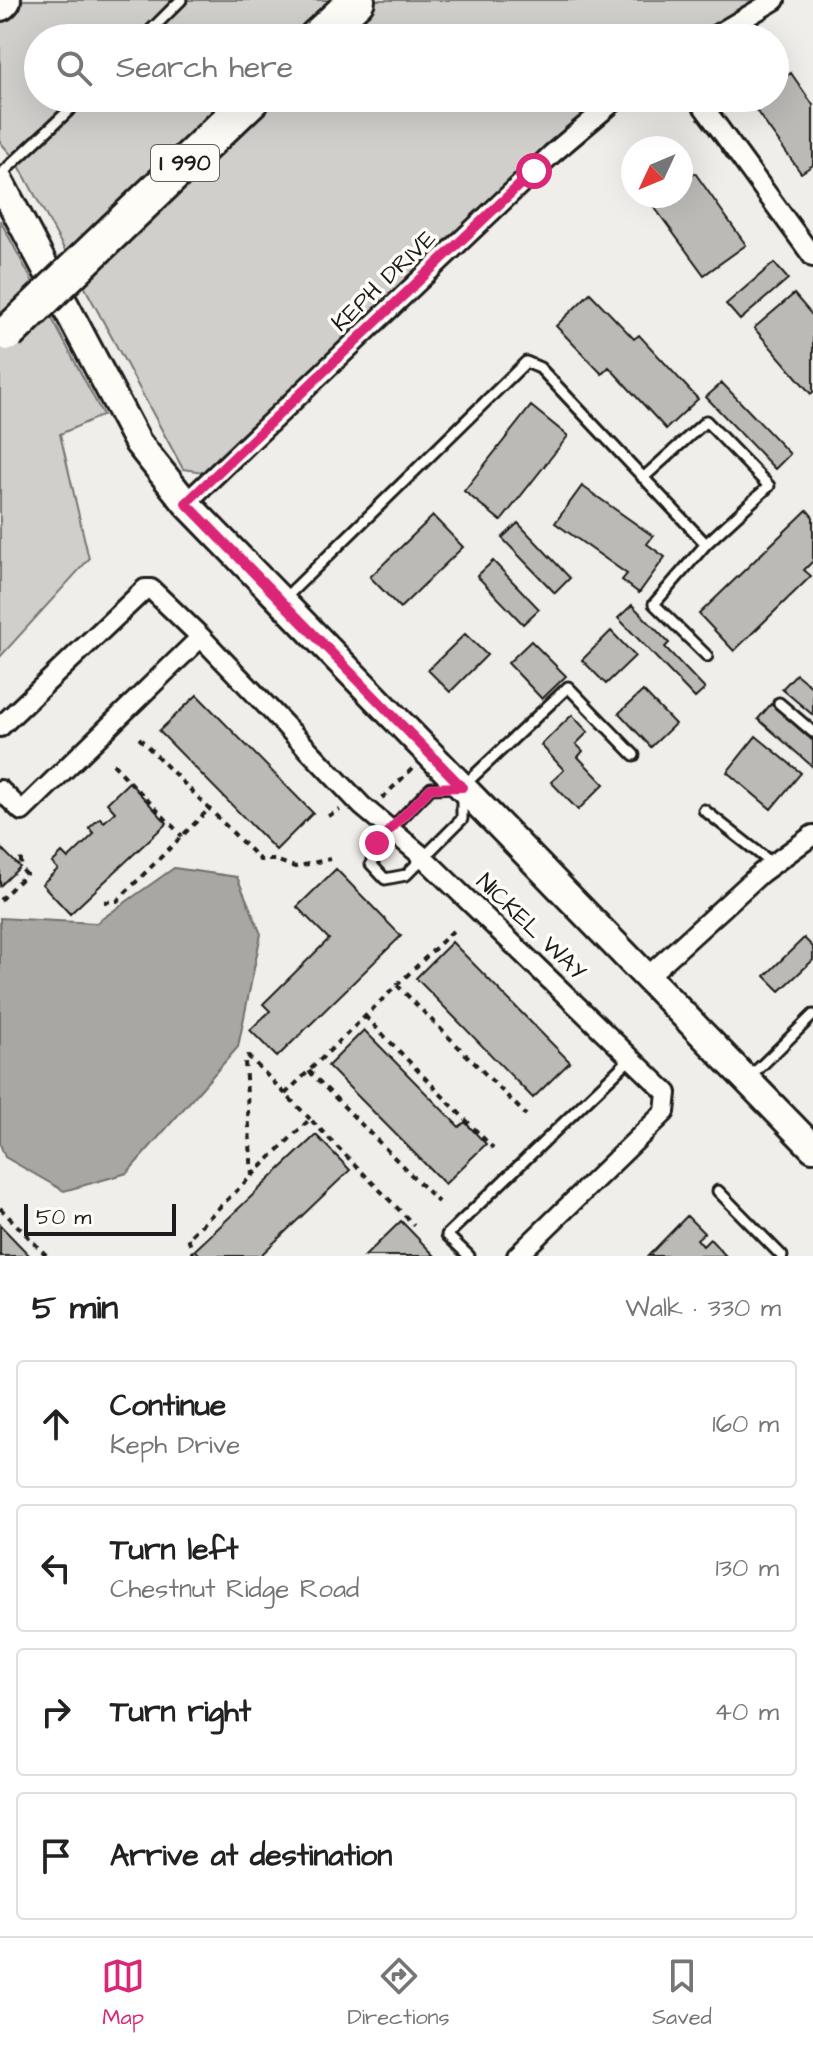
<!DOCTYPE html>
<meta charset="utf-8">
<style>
body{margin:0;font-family:"Architects Daughter",sans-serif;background:#f2f2f2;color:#222}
.compass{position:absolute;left:621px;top:136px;width:72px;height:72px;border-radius:50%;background:#fff;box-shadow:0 8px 32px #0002;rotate:226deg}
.scale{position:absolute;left:24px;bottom:20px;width:152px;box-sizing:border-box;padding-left:8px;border:4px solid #1c1c1c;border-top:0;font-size:22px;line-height:28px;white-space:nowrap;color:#1c1c1c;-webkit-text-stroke:6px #fdfcf7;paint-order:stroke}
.stop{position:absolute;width:24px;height:24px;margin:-18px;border:6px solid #db2777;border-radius:50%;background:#fff}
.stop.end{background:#db2777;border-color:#fff;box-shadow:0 2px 8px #0008}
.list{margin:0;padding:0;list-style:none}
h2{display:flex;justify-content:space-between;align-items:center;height:104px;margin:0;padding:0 32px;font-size:34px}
h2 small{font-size:26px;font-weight:400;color:#767676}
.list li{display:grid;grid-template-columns:52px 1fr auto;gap:24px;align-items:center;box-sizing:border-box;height:128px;margin:0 16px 16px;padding:0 16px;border:2px solid #e0e0e0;border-radius:8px}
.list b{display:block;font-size:30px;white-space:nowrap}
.list p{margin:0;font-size:26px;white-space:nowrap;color:#767676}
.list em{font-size:26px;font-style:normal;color:#767676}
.icon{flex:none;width:44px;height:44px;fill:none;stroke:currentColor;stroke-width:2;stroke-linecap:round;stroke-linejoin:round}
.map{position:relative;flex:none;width:813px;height:1256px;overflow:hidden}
.search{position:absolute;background:#fff;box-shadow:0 8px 32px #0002;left:24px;right:24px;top:24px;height:88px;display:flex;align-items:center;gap:20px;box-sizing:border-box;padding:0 28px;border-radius:44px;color:#767676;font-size:30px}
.sheet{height:680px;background:#fff}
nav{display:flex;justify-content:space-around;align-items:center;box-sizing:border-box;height:112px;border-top:2px solid #e0e0e0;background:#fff;font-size:22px;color:#767676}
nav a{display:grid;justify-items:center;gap:4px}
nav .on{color:#db2777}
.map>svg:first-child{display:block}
.green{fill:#d0cfcc;stroke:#767674;stroke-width:2}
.water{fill:#a8a7a3;stroke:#706f6d;stroke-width:2}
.building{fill:#bbbab6;stroke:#1c1c1c;stroke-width:2}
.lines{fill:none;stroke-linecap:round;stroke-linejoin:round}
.lane-casing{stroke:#1c1c1c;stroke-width:15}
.street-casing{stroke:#1c1c1c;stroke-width:24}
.secondary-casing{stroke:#1c1c1c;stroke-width:32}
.highway-casing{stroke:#1c1c1c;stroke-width:40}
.path{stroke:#1c1c1c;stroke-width:4;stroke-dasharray:6 6;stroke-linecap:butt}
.lane{stroke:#fdfcf7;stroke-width:9}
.street{stroke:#fdfcf7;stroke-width:18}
.secondary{stroke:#fdfcf7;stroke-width:26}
.highway{stroke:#fdfcf7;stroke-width:34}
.highway-bridge-casing{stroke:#1c1c1c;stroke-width:40;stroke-linecap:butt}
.highway-bridge{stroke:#fdfcf7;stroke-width:34}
.route{stroke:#db2777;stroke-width:10}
.labels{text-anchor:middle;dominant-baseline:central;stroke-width:7;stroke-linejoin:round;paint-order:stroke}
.shield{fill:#fdfcf7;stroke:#605f5e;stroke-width:2}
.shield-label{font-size:22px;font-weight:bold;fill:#1c1c1c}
.street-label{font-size:24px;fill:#1c1c1c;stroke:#fdfcf7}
</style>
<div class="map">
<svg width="813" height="1256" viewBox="0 0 813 1256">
<rect width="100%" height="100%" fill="#f0eeea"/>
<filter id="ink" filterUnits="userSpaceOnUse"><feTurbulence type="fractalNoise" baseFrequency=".0125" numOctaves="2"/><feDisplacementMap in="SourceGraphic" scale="16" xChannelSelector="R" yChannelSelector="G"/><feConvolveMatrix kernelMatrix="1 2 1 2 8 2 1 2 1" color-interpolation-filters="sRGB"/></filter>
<g filter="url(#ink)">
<!-- green -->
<path class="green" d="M0,0H775L711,38H38V98H618L217,474L183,469L16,160L0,142Z
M0,220L103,415L60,434L89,559L0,657Z"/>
<!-- water -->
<path class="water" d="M174,868L237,877L261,934L238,1047L127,1173L64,1191L5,1157L0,1144V918L96,923Z"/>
<!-- building -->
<path class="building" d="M791,73L813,105V165L801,173L750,102L756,98H775V84Z
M695,173L746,245L704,275L652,204L663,196H681V183Z
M774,263L788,279L740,320L726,304Z
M590,293L634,339L639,335L698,399L666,429L609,367L602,374L556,326Z
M794,294L813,316V392L811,394L754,328Z
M722,383L790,454L775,469L706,397Z
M531,406L568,436L501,521L464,491Z
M582,486L653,536L647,544L665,557L639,593L622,580L627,574L555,523Z
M807,510L813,517V561L804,570L811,576L734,651L699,614Z
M433,516L463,547L400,608L370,577Z
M518,523L570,578L555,593L502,538Z
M493,561L539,609L523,624L477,576Z
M632,605L669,643L665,647L705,689L695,698L618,618Z
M611,631L635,656L606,684L582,660Z
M465,634L487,655L450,692L428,670Z
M531,641L566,676L542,699L508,663Z
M796,674L813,688V715L782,689Z
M643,691L675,724L651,747L619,713Z
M197,695L313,813L276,850L159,731Z
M771,704L813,741V767L758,719Z
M572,715L588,732L576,744L583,751L578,757L604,784L578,810L551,782L564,770L541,745Z
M756,736L801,773L771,809L727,772Z
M129,782L167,823L70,914L42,884L58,869L52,863L62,853L68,859L94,834L89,828L100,818L104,822L115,812L107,803Z
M0,847L20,867L0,886Z
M336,869L401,936L277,1057L250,1030L270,1011L263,1004L329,939L297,907Z
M804,938L813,947V960L780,991L765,976Z
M452,942L570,1062L533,1098L416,978Z
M364,1030L459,1127L465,1122L486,1144L445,1184L328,1066Z
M316,1135L350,1170L260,1256H201L195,1250Z
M687,1216L704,1233L697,1239L703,1246L710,1239L726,1256H648Z
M401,1221L435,1256H365Z
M0,1225L30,1256H0Z"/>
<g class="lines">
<!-- lane casing -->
<g class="lane-casing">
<path id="lane" d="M143,38L181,0
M0,175L82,98
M643,478L706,421L769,486L706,544
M284,599L526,362L540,368L706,544L654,604L707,656
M779,703L813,732
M462,795V819L406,875L385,879L371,864L377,843L431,788L462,787L568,687L634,755
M704,810L773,864
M749,1078L813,1015
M718,1191L782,1256
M469,1256L447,1235L632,1057"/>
</g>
<!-- street casing -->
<g class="street-casing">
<path id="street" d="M711,38L775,0
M697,98L813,257
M186,503L552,154L618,98
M0,727L145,589H151L201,637L362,806L422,856L667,1093L665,1112L517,1256
M0,790L22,811L201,637
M647,977L761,873L813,835"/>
</g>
<!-- secondary casing -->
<g class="secondary-casing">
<path id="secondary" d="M0,182L138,443L186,503L813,1148"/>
</g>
<!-- highway casing -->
<g class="highway-casing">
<path id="highway" d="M0,3L3,0
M316,38L357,0
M116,229L253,98"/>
</g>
<!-- path -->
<path class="path" d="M139,738L260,860H275L295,867L330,859
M113,764L182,836
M382,798L413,768
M328,816L340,810
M0,900L26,874L22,870L20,853
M104,902L117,901L209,809
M397,985L526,1115
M365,1016L493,1148
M309,1071L438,1202
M285,1094L456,928
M252,1176L245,1062L248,1056L310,1119
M0,1208L47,1256
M194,1256L188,1238L310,1119L414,1225"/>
<!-- lane -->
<use href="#lane" class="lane"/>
<!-- street -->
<use href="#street" class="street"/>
<!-- secondary -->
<use href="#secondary" class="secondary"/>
<!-- highway -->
<use href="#highway" class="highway"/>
<!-- highway-bridge casing -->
<g class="highway-bridge-casing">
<path id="highway-bridge" d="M8,333L116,229"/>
</g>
<!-- highway-bridge -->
<use href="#highway-bridge" class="highway-bridge"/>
</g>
</g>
<g class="lines" filter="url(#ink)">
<!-- route -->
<path class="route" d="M377,843L431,788L462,787L186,503L534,171"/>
</g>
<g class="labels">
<!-- shield labels -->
<rect class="shield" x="151" y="145" width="68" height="36" rx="6"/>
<g class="shield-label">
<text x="185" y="163">I 990</text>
</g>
<!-- street labels -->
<g class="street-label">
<text transform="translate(384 281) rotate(-44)">KEPH DRIVE</text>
<text transform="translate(531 927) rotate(44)">NICKEL WAY</text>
</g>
</g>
</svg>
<svg class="compass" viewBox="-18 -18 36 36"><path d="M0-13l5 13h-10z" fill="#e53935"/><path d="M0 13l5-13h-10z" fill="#767676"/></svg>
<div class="scale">50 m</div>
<div class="stop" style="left:534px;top:171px"></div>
<div class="stop end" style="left:377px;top:843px"></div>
<div class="search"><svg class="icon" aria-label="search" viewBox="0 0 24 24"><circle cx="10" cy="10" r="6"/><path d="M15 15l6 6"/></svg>Search here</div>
</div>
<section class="sheet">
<h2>5 min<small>Walk · 330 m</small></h2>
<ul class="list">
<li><svg class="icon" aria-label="ahead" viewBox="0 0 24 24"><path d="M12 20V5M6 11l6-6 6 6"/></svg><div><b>Continue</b><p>Keph Drive</p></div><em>160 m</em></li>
<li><svg class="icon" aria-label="left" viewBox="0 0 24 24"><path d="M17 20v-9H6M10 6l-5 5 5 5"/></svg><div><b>Turn left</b><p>Chestnut Ridge Road</p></div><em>130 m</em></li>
<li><svg class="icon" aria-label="right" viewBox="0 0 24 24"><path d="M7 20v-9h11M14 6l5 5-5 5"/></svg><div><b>Turn right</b></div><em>40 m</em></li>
<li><svg class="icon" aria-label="arrive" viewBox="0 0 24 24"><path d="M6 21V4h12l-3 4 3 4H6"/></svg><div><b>Arrive at destination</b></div></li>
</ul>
</section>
<nav>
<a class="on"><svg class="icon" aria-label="map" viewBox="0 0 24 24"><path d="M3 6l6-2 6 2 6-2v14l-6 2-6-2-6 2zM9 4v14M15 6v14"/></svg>Map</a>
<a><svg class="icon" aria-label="directions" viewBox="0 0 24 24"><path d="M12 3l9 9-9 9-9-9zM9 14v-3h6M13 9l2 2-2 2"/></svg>Directions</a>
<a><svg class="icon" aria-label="saved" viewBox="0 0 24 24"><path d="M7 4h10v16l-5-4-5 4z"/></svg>Saved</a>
</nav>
